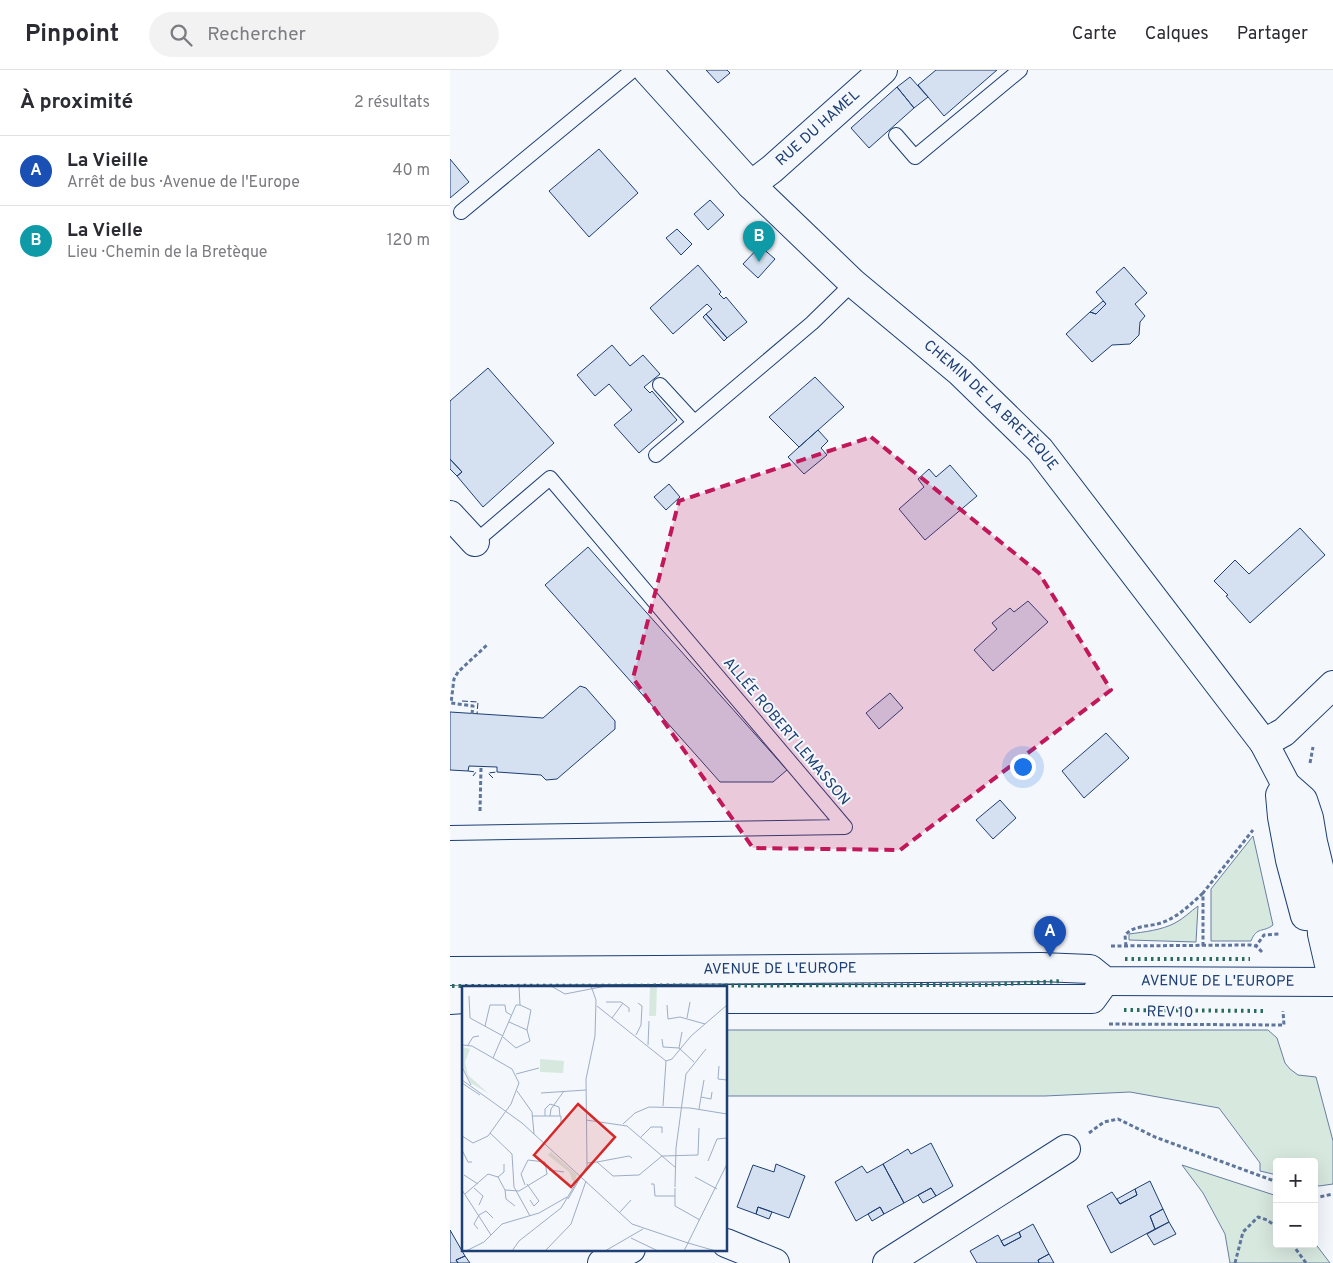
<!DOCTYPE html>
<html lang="fr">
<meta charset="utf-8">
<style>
body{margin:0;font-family:Overpass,sans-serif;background:#f2f2f3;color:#2b2b33}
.controls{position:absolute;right:15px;bottom:15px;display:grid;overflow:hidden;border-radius:5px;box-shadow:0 5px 20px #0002}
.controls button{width:45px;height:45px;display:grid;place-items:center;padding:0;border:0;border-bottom:1px solid #e1e1e2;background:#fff;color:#2b2b33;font:25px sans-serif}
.you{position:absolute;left:572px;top:696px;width:18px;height:18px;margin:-12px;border:4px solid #fff;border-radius:50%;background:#1a73e8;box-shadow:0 0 0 8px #1a73e833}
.badge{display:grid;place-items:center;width:32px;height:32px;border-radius:50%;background:#111827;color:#fff;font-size:16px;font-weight:700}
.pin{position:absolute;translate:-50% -41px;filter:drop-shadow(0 1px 2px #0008)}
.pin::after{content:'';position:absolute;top:26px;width:18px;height:15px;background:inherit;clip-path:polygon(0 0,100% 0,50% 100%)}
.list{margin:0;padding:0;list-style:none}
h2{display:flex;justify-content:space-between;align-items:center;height:65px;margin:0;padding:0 20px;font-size:21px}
h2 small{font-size:16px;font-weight:400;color:#7c7c81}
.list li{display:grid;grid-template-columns:32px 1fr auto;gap:15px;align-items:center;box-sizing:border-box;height:70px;padding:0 20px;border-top:1px solid #e1e1e2}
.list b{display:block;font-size:19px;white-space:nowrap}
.list p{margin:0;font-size:16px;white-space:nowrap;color:#7c7c81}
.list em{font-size:16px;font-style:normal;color:#7c7c81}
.icon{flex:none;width:28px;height:28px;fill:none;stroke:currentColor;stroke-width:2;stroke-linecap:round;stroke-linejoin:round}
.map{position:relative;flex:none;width:883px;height:1193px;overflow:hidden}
header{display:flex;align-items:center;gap:30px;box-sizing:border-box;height:70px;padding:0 25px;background:#fff;border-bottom:1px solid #e1e1e2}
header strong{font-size:24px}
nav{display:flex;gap:28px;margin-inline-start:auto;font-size:18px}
.search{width:350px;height:45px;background:#f2f2f3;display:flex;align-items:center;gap:12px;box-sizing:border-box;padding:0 18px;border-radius:28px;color:#7c7c81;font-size:19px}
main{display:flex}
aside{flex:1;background:#fff}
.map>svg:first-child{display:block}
.green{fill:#d7e8df;stroke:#687fa3}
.building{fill:#d5e0f0;stroke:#1d3f73}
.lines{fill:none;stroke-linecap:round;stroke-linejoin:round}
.service-casing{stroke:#1d3f73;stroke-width:16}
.minor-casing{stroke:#1d3f73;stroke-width:30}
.tertiary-casing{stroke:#1d3f73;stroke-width:30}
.secondary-casing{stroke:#1d3f73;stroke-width:30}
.path{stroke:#5e769c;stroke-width:3;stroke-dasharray:4 2.5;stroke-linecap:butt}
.service{stroke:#f4f7fb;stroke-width:14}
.minor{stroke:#f4f7fb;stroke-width:28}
.tertiary{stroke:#f4f7fb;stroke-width:28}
.secondary{stroke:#f4f7fb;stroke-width:28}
.hedge{stroke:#2c6c60;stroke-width:4;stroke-dasharray:2.5 4;stroke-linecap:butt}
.fence{stroke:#1d3f73;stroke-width:1;stroke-dasharray:6 2.5;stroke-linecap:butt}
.marked{fill:#c2185b;fill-opacity:0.2;stroke:#c2185b;stroke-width:4;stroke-dasharray:10 6;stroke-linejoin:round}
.labels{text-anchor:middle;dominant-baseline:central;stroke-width:4;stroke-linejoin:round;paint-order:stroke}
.street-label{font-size:15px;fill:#1d3f73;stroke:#f4f7fb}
.inset-road{fill:none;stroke:#9eadc5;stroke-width:1}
.view{fill:#d62828;fill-opacity:0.15;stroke:#d62828;stroke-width:2.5}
.inset-edge{fill:none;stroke:#1d3f73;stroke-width:2.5}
</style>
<header>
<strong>Pinpoint</strong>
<div class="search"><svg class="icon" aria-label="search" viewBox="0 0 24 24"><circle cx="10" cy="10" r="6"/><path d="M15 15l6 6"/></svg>Rechercher</div>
<nav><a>Carte</a><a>Calques</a><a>Partager</a></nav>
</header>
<main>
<aside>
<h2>À proximité<small>2 résultats</small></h2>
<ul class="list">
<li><span class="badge" style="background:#1a4fb4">A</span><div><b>La Vieille</b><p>Arrêt de bus · Avenue de l'Europe</p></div><em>40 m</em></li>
<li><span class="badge" style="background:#0f9aa8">B</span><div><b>La Vielle</b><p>Lieu · Chemin de la Bretèque</p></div><em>120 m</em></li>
</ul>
</aside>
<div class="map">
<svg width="883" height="1193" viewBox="0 0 883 1193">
<rect width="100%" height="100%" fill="#f4f7fb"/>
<!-- green -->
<path class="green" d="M803,766L823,855C813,863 807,856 801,871H761V819Z
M748,836L746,872L679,870V864C694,862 712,860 725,853C733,849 741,841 748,836Z
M276,960H818L827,968L835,993L840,999L848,1005L866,1007L883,1071V1114L869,1116L864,1114V1092H827V1105L810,1101V1093L769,1038L680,1022L595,1026H276Z
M732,1095L827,1126V1174H864V1172L880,1193H780L775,1164L753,1123Z"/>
<!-- building -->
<path class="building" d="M256,0H277L280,3L268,13Z
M486,0H547L494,46L468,15Z
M460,7L478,27L464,38L447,17Z
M447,17L464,38L419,78L401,58Z
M149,79L188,123L139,167L99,121Z
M0,89L19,112L0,128Z
M260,130L274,145L258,160L244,144Z
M227,159L242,174L231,185L216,168Z
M310,176L325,189L308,208L293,194Z
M248,195L271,222L269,224L274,229L276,227L297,252L277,268L256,244L262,239L257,234L223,264L200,238Z
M674,197L697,223L685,234L695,246L690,252L689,265L680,274L662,275L642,292L616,264L640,242L646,244L656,234L646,222Z
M653,231L656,234L646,244L640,242Z
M256,244L277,268L274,271L253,247Z
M162,275L180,296L193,285L210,304L194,317L200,323L202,321L227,350L189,383L164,355L182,340L159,314L145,326L127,305Z
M38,298L104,373L33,437L7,406L12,402L0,389V331Z
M365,307L394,337L349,377L319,347Z
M368,360L378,371L371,378L377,385L354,404L338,387Z
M0,389L12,402L7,406L0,399Z
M500,395L527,426L475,470L449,439L474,417L468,409L479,399L486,407Z
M219,414L230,427L216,440L204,427Z
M850,458L875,485L800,553L776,526L778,525L764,511L785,490L799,504Z
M138,477L337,700L323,712H270L95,515Z
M578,531L598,552L543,601L524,580L547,559L542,553L560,538L564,542Z
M130,616L136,618L165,651V659L107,709L96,710L91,705L47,702V697L19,696L18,701L0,700V642L93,648Z
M440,623L453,638L429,659L416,643Z
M656,663L679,688L634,728L612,701Z
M550,730L566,748L543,769L526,750Z
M481,1073L503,1116L486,1126L481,1118L454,1133L433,1094L458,1079L461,1084Z
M326,1094L355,1106L339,1148L308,1137L306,1144L287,1137L303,1095L324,1102Z
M433,1094L454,1133L434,1144L430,1137L406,1151L385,1112L412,1096L417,1103Z
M700,1111L713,1139L700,1146L705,1159L661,1183L637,1136L662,1122L670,1134L687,1125L685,1119Z
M481,1118L486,1126L473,1133L468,1125Z
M685,1119L687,1125L670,1134L667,1129Z
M308,1137L322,1142L319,1149L306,1144Z
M430,1137L434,1144L422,1151L418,1144Z
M713,1139L719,1152L705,1159L700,1146Z
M719,1152L726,1164L704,1175L697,1164Z
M583,1154L599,1184L588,1190L589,1193H527L520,1181L548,1165L554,1176L571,1167L569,1162Z
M0,1160L15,1186L6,1190L8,1193H0Z
M569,1162L571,1167L554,1176L551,1171Z
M599,1184L604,1193H589L588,1190Z
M15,1186L20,1193H8L6,1190Z"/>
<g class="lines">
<!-- service casing -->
<g class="service-casing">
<path id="service" d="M446,65L465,87L570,0
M11,142L183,0
M210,315L244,352
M206,385L362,253L403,213
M0,763L395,757L100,408L25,472"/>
</g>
<!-- minor casing -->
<g class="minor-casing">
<g id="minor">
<path id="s1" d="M301,115L322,99L433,0"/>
<path d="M0,445L25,472"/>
<path d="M814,673L834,662L883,615"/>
<path d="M276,1173L325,1193"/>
<path d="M152,1193L181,1179"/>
<path d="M437,1193L616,1079"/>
</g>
</g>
<!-- tertiary casing -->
<g class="tertiary-casing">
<g id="tertiary">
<path id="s2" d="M197,0L301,115L403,213L510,302L590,380L814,673L836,715L853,730L859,748L863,772L879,838L871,847L872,864L883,912"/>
<path d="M836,715L830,725L832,747L840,790L855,846L871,847"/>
</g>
</g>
<!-- secondary casing -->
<g class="secondary-casing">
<g id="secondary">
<path id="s3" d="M0,901L208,900L591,897L640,899L655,911L883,912"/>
<path d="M276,929H642L655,911"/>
<path d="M0,930L14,929"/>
</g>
</g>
<!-- path -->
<path class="path" d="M22,644L23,636L1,633L4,609L8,602L37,575
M860,693L863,677
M30,741L31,697
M661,876L800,875L806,876
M676,876L675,865C684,855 699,857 711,853C728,847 740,835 753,823
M753,876V823L803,760
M812,882L806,876L814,865L830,864
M659,954L834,955L833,941
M639,1063L654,1052L668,1049L705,1067L827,1112
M864,1126L869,1127L883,1124
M864,1131L869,1127
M842,1174L856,1193
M785,1193L793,1162L808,1147L817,1150L827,1157"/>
<!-- service -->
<use href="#service" class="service"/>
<!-- minor -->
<use href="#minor" class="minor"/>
<!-- tertiary -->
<use href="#tertiary" class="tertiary"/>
<!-- secondary -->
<use href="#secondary" class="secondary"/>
<!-- hedge -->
<path class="hedge" d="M675,889H800
M2,916L534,915L613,911
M674,940L816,941"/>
<!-- fence -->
<path class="fence" d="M12,631L28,632L27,644
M18,701L26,702L23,706
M43,708L38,703L47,702"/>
</g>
<!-- marked area -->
<path class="marked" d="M421,367L589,503L661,620L450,780L303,778L183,608L229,431Z"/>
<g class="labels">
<!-- street labels -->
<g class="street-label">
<text stroke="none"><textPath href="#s1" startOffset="88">RUE DU HAMEL</textPath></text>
<text stroke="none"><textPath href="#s2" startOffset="481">CHEMIN DE LA BRETÈQUE</textPath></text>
<text transform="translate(336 662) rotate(50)">ALLÉE ROBERT LEMASSON</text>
<text stroke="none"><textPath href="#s3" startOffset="330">AVENUE DE L'EUROPE</textPath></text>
<text stroke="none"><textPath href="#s3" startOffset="772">AVENUE DE L'EUROPE</textPath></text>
<text transform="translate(720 943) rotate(1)">REV 10</text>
</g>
</g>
<!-- overview -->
<g transform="translate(12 916)">
<rect width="265" height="265" fill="#f4f7fb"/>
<path d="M188,0H195L194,30H187ZM0,61L8,63L3,76L6,89L27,108L9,97L1,81ZM78,73L102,75L101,87L78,86ZM89,166L115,189L112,198L107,186L86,169Z" fill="#d7e8df"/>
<path class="inset-road" d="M57,0L58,19M89,0L103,8L144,0M7,10L8,32L41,50M144,16H159L167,22V26M58,19L69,24L65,44M205,19L206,33L218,31L243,38M135,20L204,75L201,120M150,32L161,17M225,32L228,16M23,40L28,19H43L44,26L49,29M174,49L179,39L180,20L176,17M41,51L54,62L68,55L65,44L47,36M200,53L201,61L217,62L232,76M0,59L10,60L50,83L57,97L49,118L26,150L11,157L0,150M6,59L11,51L17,50M186,59L187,35M217,62L220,46M31,72L54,19H58M204,75L210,73L229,50L265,19M257,80L256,93L265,94M0,81L9,99M54,88L77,82M0,94L60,137L170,238L226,257M0,97L18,109M55,105L70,126L72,148M79,107L124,104M239,111L242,94M237,123L239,111L249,113L250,106M70,130H99V139M83,130V123L88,118L97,121L98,130M88,130L89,123L102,105M124,134L165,140L214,182M161,138L173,127L187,121L228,122L265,128M28,147L50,168L52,201L68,230M178,152L189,141H200V147M0,164L6,176H10M246,175L255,153L265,152M135,176L167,170L170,172M125,177L135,176L151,190L177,189L200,170L236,169L237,142M87,184L102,186M2,189L16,198M36,191L42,186V178M233,191L255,203M65,198L77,215L72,220L68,214M189,198H192L193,210H213M213,201L214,162L224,88L244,63M12,202L21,210L17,219M213,202V220L238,234M0,204L29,249M43,204L44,213L53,220M3,208L26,188L36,191L43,204L57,205L85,188L83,176L66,174L59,188L63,199M106,213L125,180L124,93L133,50L134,14L129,0M158,226L169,214M16,243L12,238L17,229L24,225L31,232M169,252L196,265M226,257L254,265M4,265L22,256L40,238L77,227L105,211M50,265L57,255L99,222L116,194M83,265L109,238L124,195M143,265L181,243M222,265L265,178"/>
<path class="view" d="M116,118L153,151L109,201L72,169Z"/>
<rect width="265" height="265" class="inset-edge"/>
</g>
</svg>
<div class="controls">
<button>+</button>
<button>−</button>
</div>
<div class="you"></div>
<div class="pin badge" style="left:600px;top:887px;background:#1a4fb4">A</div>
<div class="pin badge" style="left:309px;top:192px;background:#0f9aa8">B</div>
</div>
</main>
